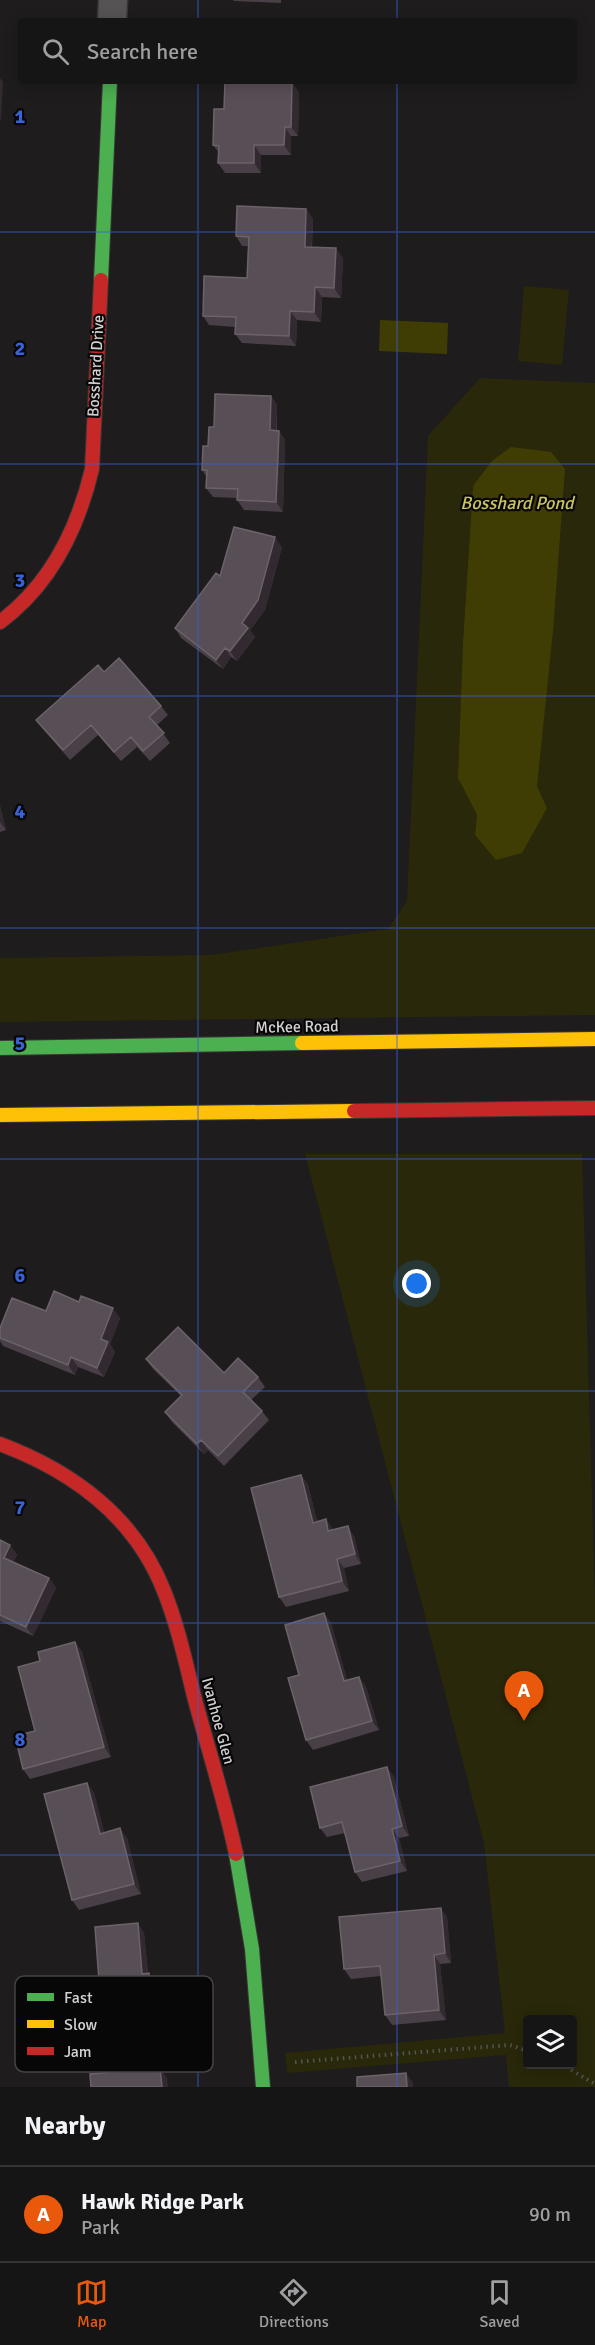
<!DOCTYPE html>
<style>
body{margin:0;font-family:Signika,sans-serif;background:#232223;color:#f1f3f6}
.controls{position:absolute;right:18px;bottom:18px;display:grid;overflow:hidden;border-radius:6px;box-shadow:0 3px 15px #0003}
.controls button{width:54px;height:54px;display:grid;place-items:center;padding:0;border:0;border-bottom:2px solid #353435;background:#161516;color:#f1f3f6;font:30px sans-serif}
.you{position:absolute;left:417px;top:1284px;width:21px;height:21px;margin:-15px;border:4px solid #fff;border-radius:50%;background:#1a73e8;box-shadow:0 0 0 9px #1a73e833}
.badge{display:grid;place-items:center;width:39px;height:39px;border-radius:50%;background:#ea580c;color:#fff;font-size:20px;font-weight:700}
.pin{position:absolute;translate:-50% -50px;filter:drop-shadow(0 2px 3px #0008)}
.pin::after{content:'';position:absolute;top:32px;width:21px;height:18px;background:inherit;clip-path:polygon(0 0,100% 0,50% 100%)}
.list{margin:0;padding:0;list-style:none}
h2{display:flex;justify-content:space-between;align-items:center;height:78px;margin:0;padding:0 24px;font-size:26px}
h2 small{font-size:20px;font-weight:400;color:#9e9fa1}
.list li{display:grid;grid-template-columns:39px 1fr auto;gap:18px;align-items:center;box-sizing:border-box;height:96px;padding:0 24px;border-top:2px solid #353435}
.list b{display:block;font-size:22px;white-space:nowrap}
.list p{margin:0;font-size:20px;white-space:nowrap;color:#9e9fa1}
.list em{font-size:20px;font-style:normal;color:#9e9fa1}
.icon{flex:none;width:33px;height:33px;fill:none;stroke:currentColor;stroke-width:2;stroke-linecap:round;stroke-linejoin:round}
.map{position:relative;flex:none;width:595px;height:2087px;overflow:hidden}
.search{position:absolute;background:#161516;box-shadow:0 3px 15px #0003;left:18px;right:18px;top:18px;height:66px;display:flex;align-items:center;gap:15px;box-sizing:border-box;padding:0 21px;border-radius:6px;color:#9e9fa1;font-size:22px}
.sheet{height:174px;background:#161516}
nav{display:flex;justify-content:space-around;align-items:center;box-sizing:border-box;height:84px;border-top:2px solid #353435;background:#161516;font-size:16px;color:#9e9fa1}
nav a{display:grid;justify-items:center;gap:3px}
nav .on{color:#ea580c}
.map>svg:first-child{display:block}
.green{fill:#2a280a;fill-rule:evenodd}
.water{fill:#403d04}
.lines{fill:none;stroke-linecap:round;stroke-linejoin:round}
.street-casing{stroke:#393638;stroke-width:31}
.fast-casing{stroke:#393638;stroke-width:16}
.slow-casing{stroke:#393638;stroke-width:16}
.jam-casing{stroke:#393638;stroke-width:16}
.path{stroke:#555354;stroke-width:4;stroke-dasharray:1.5 4.5;stroke-linecap:butt}
.street{stroke:#555354;stroke-width:28}
.fast{stroke:#4caf50;stroke-width:14}
.slow{stroke:#ffc107;stroke-width:14}
.jam{stroke:#c62828;stroke-width:14}
.wall{fill:#493f46}
.shaded-wall{fill:#322a30}
.building{fill:#584f56;stroke:#6b6369;stroke-width:1.5}
.grid{fill:none;stroke:#3862d7;stroke-width:1.5;stroke-opacity:0.55}
.labels{text-anchor:middle;dominant-baseline:central;stroke-width:4.5;stroke-linejoin:round;paint-order:stroke}
.street-label{font-size:16px;fill:#d3d0d2;stroke:#080707}
.water-label{font-size:18px;font-style:italic;fill:#cbc55e;stroke:#080707}
.key{fill:#080707;stroke:#454344;stroke-width:1.5}
.key-label{font-size:16px;fill:#d3d0d2}
.grid-label{font-size:20px;text-anchor:middle;font-weight:bold;fill:#3862d7;stroke:#080707;stroke-width:4.5;stroke-linejoin:round;paint-order:stroke}
</style>
<div class="map">
<svg width="595" height="2087" viewBox="0 0 595 2087">
<rect width="100%" height="100%" fill="#1e1c1d"/>
<!-- green -->
<path class="green" d="M524,286L569,290L562,365L518,361Z
M480,378L595,383V1015L0,1022V958L211,955L388,929L407,901L428,436ZM473,486L537,786L547,808L475,835L477,815L458,778L463,642Z
M305,1154H582L595,1600V2087H509L506,2055L287,2073L285,2053L505,2033L484,1843ZM528,2020H572V2064H528Z"/>
<!-- water -->
<path class="water" d="M380,320L448,323L447,354L379,351Z
M511,447L551,452L565,469L553,631L537,786L547,808L522,853L496,860L475,835L477,815L458,778L463,642L473,486L492,461Z"/>
<g class="lines">
<!-- street casing -->
<g class="street-casing">
<path id="street" d="M112,21L113,0"/>
</g>
<!-- fast casing -->
<g class="fast-casing">
<path id="fast" d="M101,280L110,81
M0,1048L302,1043
M236,1854L252,1949L263,2087"/>
</g>
<!-- slow casing -->
<g class="slow-casing">
<path id="slow" d="M302,1043L595,1039
M0,1115L354,1111"/>
</g>
<!-- jam casing -->
<g class="jam-casing">
<path id="jam" d="M0,622C50,585 78,528 92,469L101,280
M354,1111L595,1108
M0,1444C72,1471 135,1517 164,1591C178,1626 186,1664 195,1700C209,1752 225,1802 236,1854"/>
</g>
<!-- path -->
<path class="path" d="M295,2062L510,2045L528,2051
M561,2064L595,2084"/>
<!-- street -->
<use href="#street" class="street"/>
<!-- fast -->
<use href="#fast" class="fast"/>
<!-- slow -->
<use href="#slow" class="slow"/>
<!-- jam -->
<use href="#jam" class="jam"/>
</g>
<!-- wall -->
<path class="wall" d="M233,0H281V3L234,1Z
M225,81H293V84L299,93L298,136H291V155H261V173H225L218,163L219,153L213,145L224,109Z
M306,209L313,219L312,247L343,258L341,298L322,297L321,322L297,320L296,346L242,343L235,334V327L209,325L203,316L247,278L248,246H242L236,236Z
M271,396L277,405V431H279L285,440L283,512L244,510L237,500V498L213,497L206,488V476L202,470L214,427Z
M282,547L265,610L250,630L255,637L237,661L231,657L223,669L181,638L175,628L220,576Z
M104,672L161,706L168,715L157,725L170,743L150,761L137,747L121,761L98,735L70,760L43,729L36,720Z
M0,806L6,830L0,832Z
M46,1311L120,1318L110,1344L115,1352L104,1377L78,1367L75,1375L3,1346L0,1341V1328Z
M146,1359L258,1377L265,1387L251,1400L262,1411L269,1420L224,1466L208,1450L204,1454L172,1422L165,1412L181,1396L153,1369Z
M301,1475L308,1485L317,1521L326,1519L333,1530L354,1536L361,1564L344,1568L349,1591L286,1607L279,1597Z
M0,1540L10,1545L17,1555L13,1562L49,1578L56,1588L33,1636L0,1621Z
M324,1613L331,1623L347,1680L359,1677L366,1687L379,1730L313,1750L306,1740L299,1675Z
M75,1642L82,1652L111,1757L30,1779L23,1769L35,1731L40,1661Z
M387,1767L394,1777L409,1836L399,1838L407,1871L362,1882L355,1872L345,1833L327,1837L320,1828Z
M87,1783L94,1793L104,1832L127,1838L141,1894L79,1910L72,1900Z
M447,1917L451,1963L440,1964L446,2020L392,2025L385,2015L381,1976L351,1979L344,1969Z
M144,1933L148,1973H149L156,1983L162,2052L111,2057L105,2047L103,2032L89,2033L82,2023L100,1994Z"/>
<!-- shaded-wall -->
<path class="shaded-wall" d="M0,78L3,82L1,121L0,119Z
M286,81H293V84L299,93L298,136L291,127Z
M285,127L291,136V155L284,145Z
M254,145L261,155V173L254,163Z
M306,209L313,219L311,256L305,247Z
M336,248L343,258L341,298L334,288Z
M315,287L322,297L321,322L314,312Z
M290,311L297,320L296,346L289,336Z
M271,396L277,405L276,440L270,430Z
M279,431L285,440L283,512L276,502Z
M275,537L282,547L265,610L250,630L255,637L237,661L230,651Z
M225,648L231,657L223,669L216,660Z
M0,806L6,830L0,822Z
M113,1308L120,1318L110,1344L115,1352L104,1377L97,1368L101,1339Z
M71,1357L78,1367L75,1375L68,1365Z
M201,1440L208,1450L204,1454L197,1444Z
M301,1475L308,1485L320,1532L313,1523Z
M326,1519L332,1529L335,1541L328,1531Z
M348,1526L354,1536L361,1564L355,1554Z
M10,1545L17,1555L11,1567L4,1558Z
M337,1559L344,1568L349,1591L342,1581Z
M49,1578L56,1588L33,1636L26,1627Z
M324,1613L331,1623L350,1691L344,1681Z
M75,1642L82,1652L111,1757L104,1747Z
M359,1677L366,1687L379,1730L372,1721Z
M387,1767L394,1777L409,1836L402,1826Z
M87,1783L94,1793L107,1843L100,1834Z
M120,1828L127,1838L141,1894L134,1884Z
M392,1829L399,1838L407,1871L400,1861Z
M441,1908L447,1917L451,1963L445,1953Z
M138,1923L144,1933L149,1983L142,1974Z
M434,1955L440,1964L446,2020L439,2010Z
M149,1973L156,1983L162,2052L155,2043Z
M160,2068L167,2078L168,2087H162Z
M406,2073L413,2083V2087H407Z"/>
<!-- building -->
<path class="building" d="M225,81H286V83H292L291,127H285L284,145H254V163H218L219,146L213,145L214,109H224Z
M237,206L306,209L305,247L336,248L334,288L315,287L314,312L290,311L289,336L235,334L236,317L203,316L204,276L247,278L249,237L236,236Z
M215,394L271,396L270,430L279,431L276,502L237,500L238,489L206,488L207,470H202L203,446H208L209,427H214Z
M234,527L275,537L258,600L242,623L248,628L230,651L225,648L216,660L175,628L216,573L220,576Z
M119,658L161,706L149,717L164,733L143,751L131,737L114,752L91,725L63,750L36,720L98,665L104,672Z
M54,1291L79,1302L81,1296L113,1308L101,1339L108,1342L97,1368L71,1357L68,1365L0,1338V1328L12,1298L46,1311Z
M178,1327L224,1373L238,1358L258,1377L243,1392L262,1411L218,1456L201,1440L197,1444L165,1412L182,1395L146,1359Z
M301,1475L313,1523L326,1519L328,1531L348,1526L355,1554L337,1559L342,1581L279,1597L251,1488Z
M0,1540L10,1545L4,1558L49,1578L26,1627L0,1615Z
M324,1613L344,1681L359,1677L372,1721L306,1740L288,1678L299,1675L285,1625Z
M75,1642L104,1747L23,1769L15,1736L35,1731L18,1667L40,1661L38,1652Z
M387,1767L402,1826L392,1829L400,1861L355,1872L342,1822L320,1828L310,1787Z
M87,1783L100,1834L120,1828L134,1884L72,1900L44,1794Z
M441,1908L445,1953L434,1955L439,2010L385,2015L380,1966L344,1969L339,1917Z
M138,1923L142,1974L149,1973L155,2043L105,2047L102,2021L82,2023L80,1996L100,1994L95,1927Z
M160,2068L162,2087H91L90,2074Z
M406,2073L407,2087H357V2077Z"/>
<!-- grid -->
<path class="grid" d="M198,0V21M397,0V21M198,81V2087M397,81V2087M0,232H595M0,464H595M0,696H595M0,928H595M0,1159H595M0,1391H595M0,1623H595M0,1855H595"/>
<g class="labels">
<!-- street labels -->
<g class="street-label">
<text transform="translate(96 366) rotate(-87)">Bosshard Drive</text>
<text transform="translate(297 1027) rotate(-1)">McKee Road</text>
<text transform="translate(218 1721) rotate(75)">Ivanhoe Glen</text>
</g>
<!-- water labels -->
<g class="water-label">
<text x="517" y="503">Bosshard Pond</text>
</g>
</g>
<!-- legend -->
<rect x="15" y="1976" width="198" height="96" rx="9" class="key"/>
<rect x="27" y="1993" width="27" height="8" fill="#4caf50"/>
<rect x="27" y="2020" width="27" height="8" fill="#ffc107"/>
<rect x="27" y="2047" width="27" height="8" fill="#c62828"/>
<g class="key-label">
<text x="64" y="2003">Fast</text>
<text x="64" y="2030">Slow</text>
<text x="64" y="2057">Jam</text>
</g>
<g class="grid-label">
<text x="20" y="123">1</text>
<text x="20" y="355">2</text>
<text x="20" y="587">3</text>
<text x="20" y="818">4</text>
<text x="20" y="1050">5</text>
<text x="20" y="1282">6</text>
<text x="20" y="1514">7</text>
<text x="20" y="1746">8</text>
</g>
</svg>
<div class="controls">
<button><svg class="icon" aria-label="layers" viewBox="0 0 24 24"><path d="M12 4l9 5-9 5-9-5zM3 14l9 5 9-5"/></svg></button>
</div>
<div class="you"></div>
<div class="pin badge" style="left:524px;top:1721px">A</div>
<div class="search"><svg class="icon" aria-label="search" viewBox="0 0 24 24"><circle cx="10" cy="10" r="6"/><path d="M15 15l6 6"/></svg>Search here</div>
</div>
<section class="sheet">
<h2>Nearby<small></small></h2>
<ul class="list">
<li><span class="badge">A</span><div><b>Hawk Ridge Park</b><p>Park</p></div><em>90 m</em></li>
</ul>
</section>
<nav>
<a class="on"><svg class="icon" aria-label="map" viewBox="0 0 24 24"><path d="M3 6l6-2 6 2 6-2v14l-6 2-6-2-6 2zM9 4v14M15 6v14"/></svg>Map</a>
<a><svg class="icon" aria-label="directions" viewBox="0 0 24 24"><path d="M12 3l9 9-9 9-9-9zM9 14v-3h6M13 9l2 2-2 2"/></svg>Directions</a>
<a><svg class="icon" aria-label="saved" viewBox="0 0 24 24"><path d="M7 4h10v16l-5-4-5 4z"/></svg>Saved</a>
</nav>
